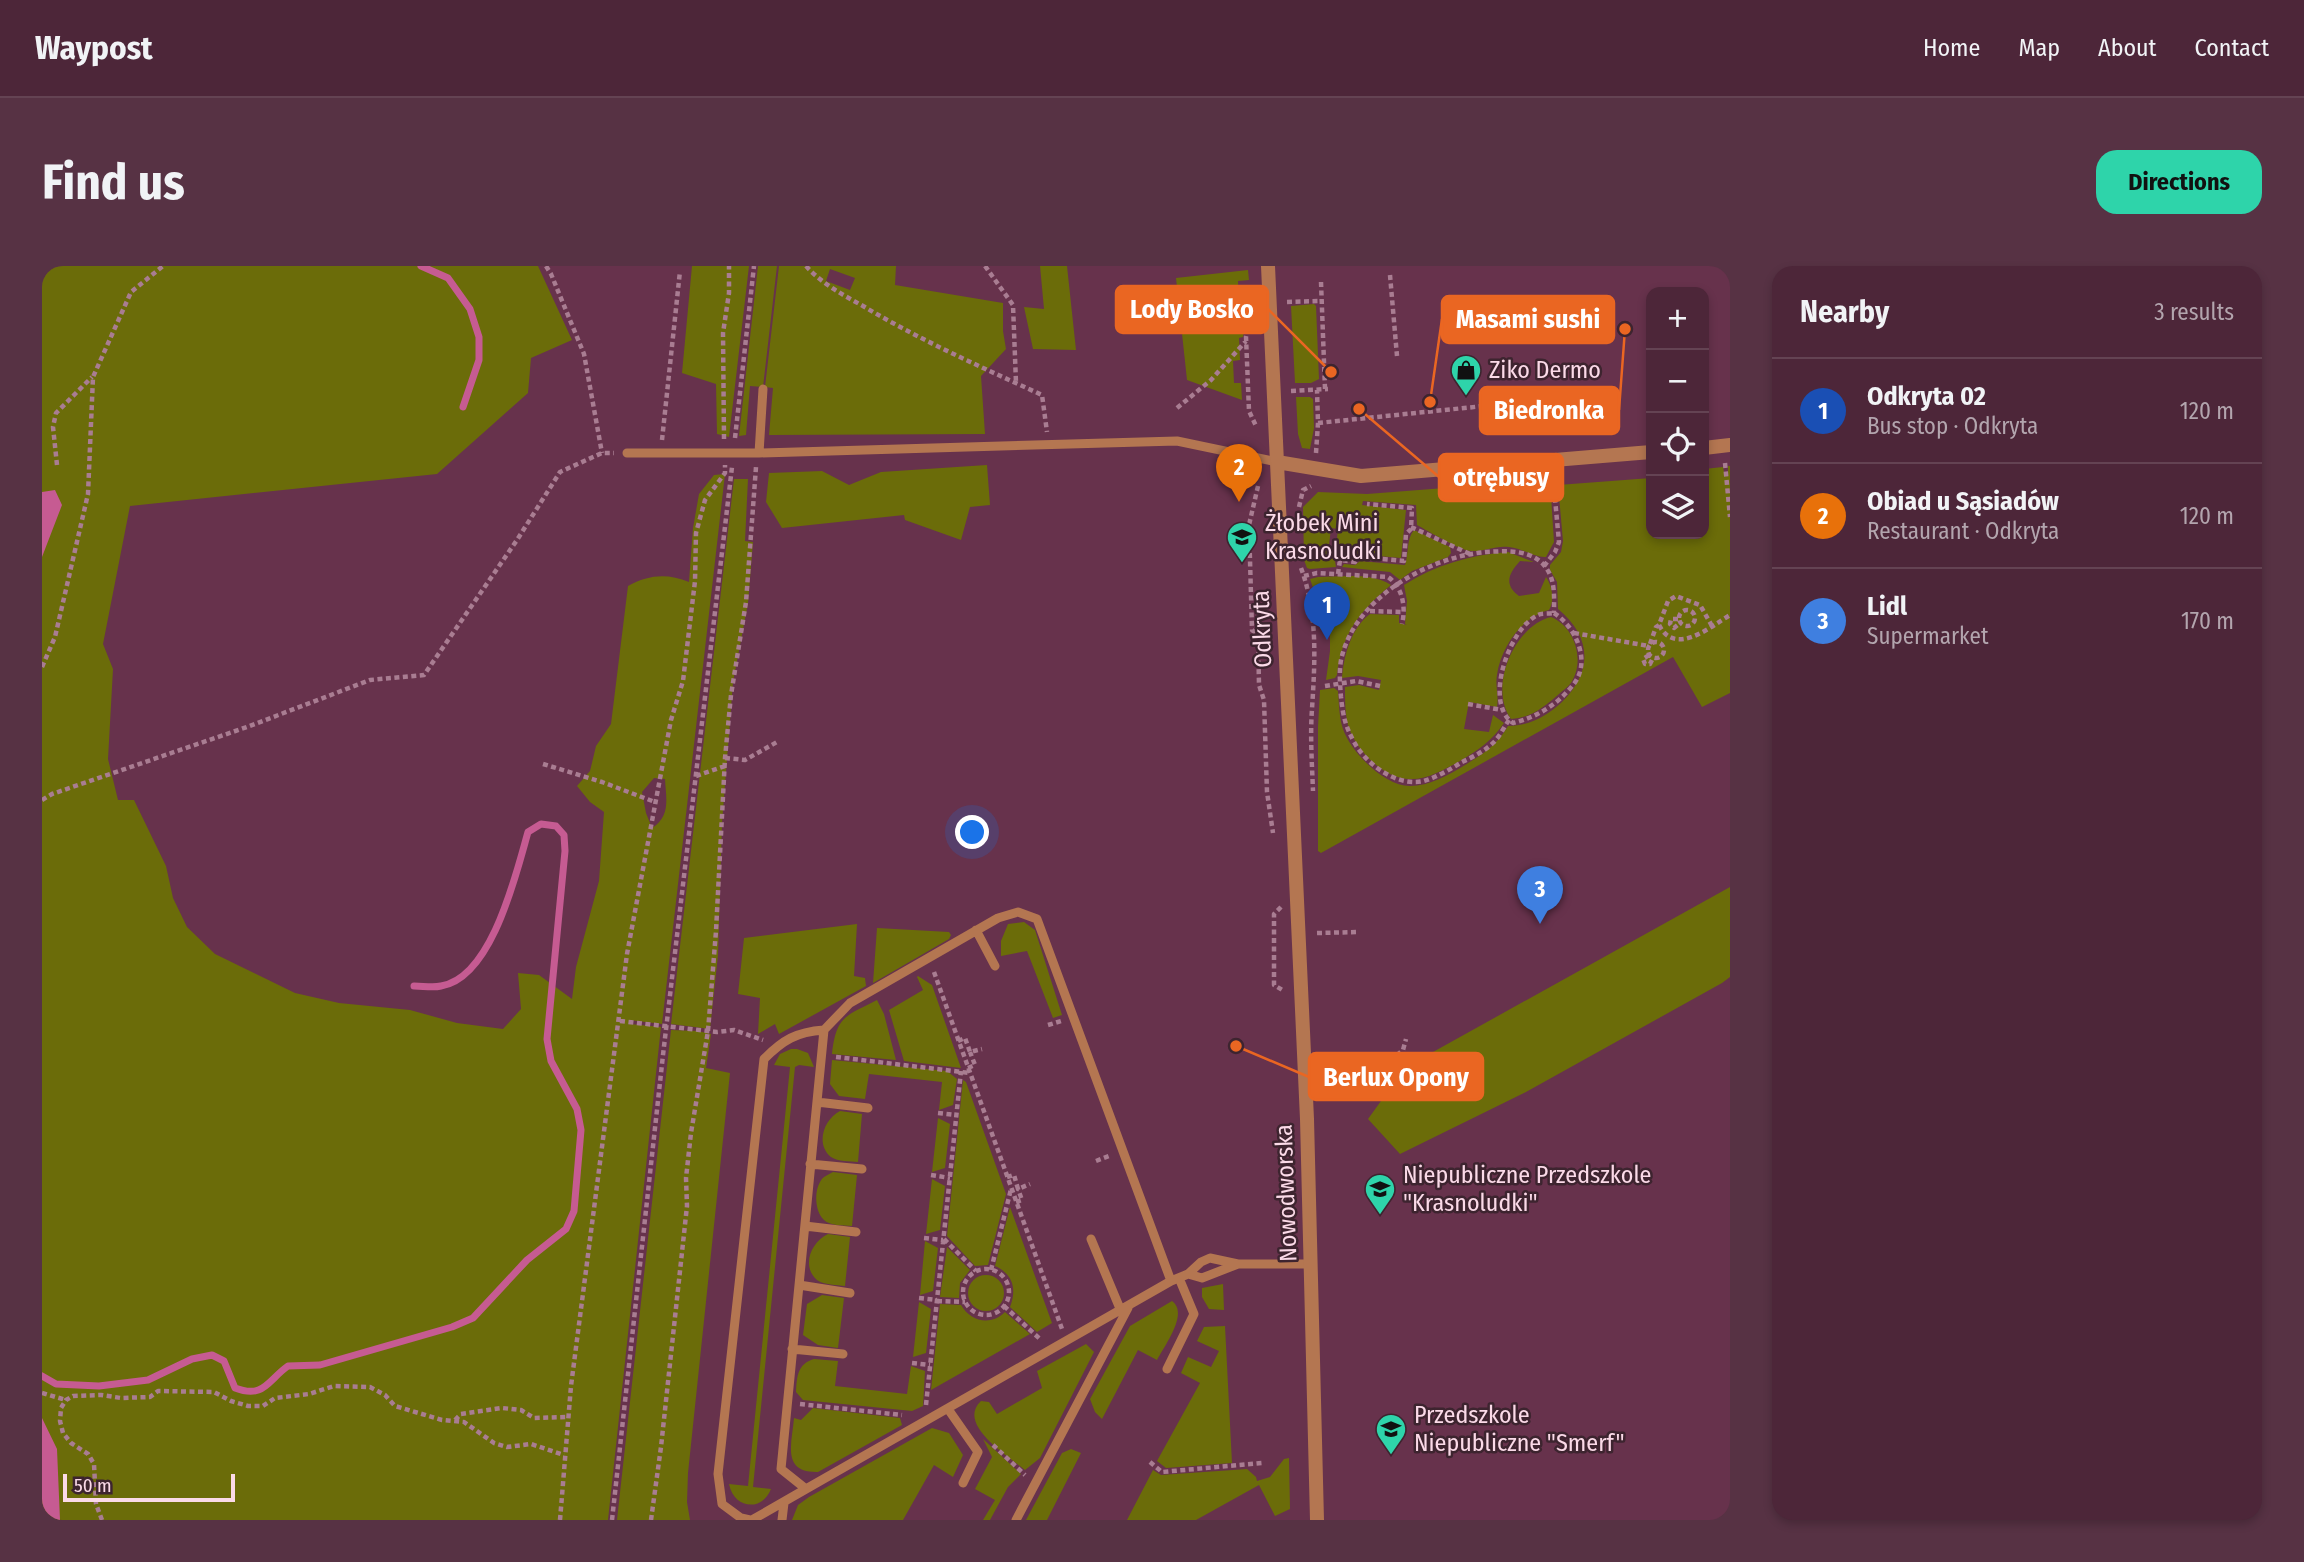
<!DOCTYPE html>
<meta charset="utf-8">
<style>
body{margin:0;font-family:"Fira Sans Condensed",sans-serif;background:#573244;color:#f1f3f6}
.controls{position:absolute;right:21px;top:21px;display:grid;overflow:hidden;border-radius:14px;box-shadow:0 4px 10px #0003}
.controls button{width:63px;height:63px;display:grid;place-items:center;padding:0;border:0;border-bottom:2px solid #644353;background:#4d2639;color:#f1f3f6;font:35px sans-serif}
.scale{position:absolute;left:21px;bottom:18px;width:172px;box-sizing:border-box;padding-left:7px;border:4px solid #fbdae8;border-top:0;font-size:19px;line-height:24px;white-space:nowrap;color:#fbdae8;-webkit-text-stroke:5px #3d242f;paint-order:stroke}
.you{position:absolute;left:931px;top:567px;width:24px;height:24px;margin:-18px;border:5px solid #fff;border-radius:50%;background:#1a73e8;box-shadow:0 0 0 10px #1a73e833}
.badge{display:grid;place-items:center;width:46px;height:46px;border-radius:50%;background:#2ed4aa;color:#fff;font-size:23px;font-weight:700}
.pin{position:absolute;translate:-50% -58px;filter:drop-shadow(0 2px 4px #0008)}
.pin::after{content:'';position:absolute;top:37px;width:24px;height:21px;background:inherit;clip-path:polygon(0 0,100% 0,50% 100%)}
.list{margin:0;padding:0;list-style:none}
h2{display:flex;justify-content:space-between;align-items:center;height:91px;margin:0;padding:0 28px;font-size:30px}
h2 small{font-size:23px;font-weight:400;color:#b3a5ae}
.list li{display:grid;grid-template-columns:46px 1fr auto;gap:21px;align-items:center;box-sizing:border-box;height:105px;padding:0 28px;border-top:2px solid #644353}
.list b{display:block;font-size:26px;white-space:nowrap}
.list p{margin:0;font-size:23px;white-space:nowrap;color:#b3a5ae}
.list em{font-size:23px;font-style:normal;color:#b3a5ae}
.icon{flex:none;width:38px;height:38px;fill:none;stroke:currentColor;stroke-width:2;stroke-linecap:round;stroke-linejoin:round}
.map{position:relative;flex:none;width:1688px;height:1254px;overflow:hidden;border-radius:21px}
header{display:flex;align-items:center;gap:42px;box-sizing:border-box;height:98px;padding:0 35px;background:#4d2639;border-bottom:2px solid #644353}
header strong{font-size:33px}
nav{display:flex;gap:38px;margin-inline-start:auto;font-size:24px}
.intro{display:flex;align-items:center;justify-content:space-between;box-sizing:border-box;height:168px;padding:0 42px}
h1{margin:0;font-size:49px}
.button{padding:18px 32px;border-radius:21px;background:#2ed4aa;color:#111;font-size:24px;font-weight:700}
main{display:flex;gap:42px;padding:0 42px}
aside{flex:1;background:#4d2639;border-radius:21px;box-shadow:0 4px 10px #0003}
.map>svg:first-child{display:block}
.green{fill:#6b6c09;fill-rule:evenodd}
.water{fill:#c65b92}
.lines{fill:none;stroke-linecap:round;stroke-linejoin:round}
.stream{stroke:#c65b92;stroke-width:7}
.path{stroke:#a97d92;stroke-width:4.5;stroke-dasharray:5 3.5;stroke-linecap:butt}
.lane{stroke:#b47651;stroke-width:9}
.street{stroke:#b47651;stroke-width:14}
.labels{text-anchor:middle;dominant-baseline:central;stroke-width:5;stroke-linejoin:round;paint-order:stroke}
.poi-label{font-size:24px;fill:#fbdae8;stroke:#3d242f;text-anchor:start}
.street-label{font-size:24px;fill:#fbdae8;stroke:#3d242f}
.leader{fill:none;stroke:#ea6622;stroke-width:2.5}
.callout-dot{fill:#ea6622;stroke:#3d242f;stroke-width:2.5}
.callout{fill:#ea6622;stroke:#ea6622;stroke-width:2.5}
.callout-label{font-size:26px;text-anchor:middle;font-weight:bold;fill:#fff}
</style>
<header>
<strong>Waypost</strong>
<nav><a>Home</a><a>Map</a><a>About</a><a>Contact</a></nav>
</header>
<div class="intro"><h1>Find us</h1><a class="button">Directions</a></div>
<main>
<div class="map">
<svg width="1688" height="1254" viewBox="0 0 1688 1254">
<rect width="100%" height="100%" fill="#67324c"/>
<!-- green -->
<path class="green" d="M0,0H496L530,74L489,92L486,127L395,208L88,240L61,378L71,403L66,493L76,534H92L124,600L131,632L145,661L173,688L253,727L297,737L368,744L415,757L461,763L479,743L476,707L497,709L530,733L534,701L557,615L562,546L548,536L535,520L548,505L554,480L569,458L586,320C606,309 625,307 647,316L651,262L657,228L672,209L683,208L620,758L587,754L588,758L619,761L566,1254H0ZM612,512L623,513C624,532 629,550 610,562L604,547L600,526Z
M650,0H707L687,171L675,168L674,118L640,107Z
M716,0H735L721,121L708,120L704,169L697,170Z
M737,0H854L853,19L961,37V65L964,83L939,110L943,168L727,169L731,122L723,121ZM788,3L813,12L808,24L784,15Z
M998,0H1025L1034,84L991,83L982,41L1002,43Z
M1206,4L1207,14L1196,15L1197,39H1206L1201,71L1197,72L1198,94L1191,95L1192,117H1199L1200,134L1145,114L1134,12Z
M1272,38L1274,40L1277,113L1269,117H1253L1249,40Z
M1254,131H1268L1271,133L1272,162L1268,183L1260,182L1256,168Z
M945,199L948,239L928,241L919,274L863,254L862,249L740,262L724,236L727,207L780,205L807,219L839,206Z
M1686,200H1688V427L1660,441L1631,391L1279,587L1276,585V461L1278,424L1292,422L1296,425C1297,437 1297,451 1301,463C1309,486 1342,520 1368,520C1387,520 1407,509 1423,499C1441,488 1455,479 1466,460C1487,460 1505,450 1520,436C1551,405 1550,371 1516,343L1515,316L1508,304V299L1519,286L1521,275L1516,219L1609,212V268H1662V203L1681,201L1682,206H1686Z
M692,213H706L703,275L711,276L706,337L691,416L680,557L676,689L668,763L629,758Z
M1508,214L1512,276L1504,291C1493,292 1480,282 1467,281C1454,279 1441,286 1429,285C1419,285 1386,265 1375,259L1374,239L1321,235L1320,239L1364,244L1359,292L1314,288L1313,294L1293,291L1296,263L1289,262L1286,288L1293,295L1294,301L1268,303L1265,302L1262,294L1261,241L1276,226L1325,228Z
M1372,264L1408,281L1409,287L1406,291L1370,305L1358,314L1348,306L1300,301L1302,298L1313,299L1318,295L1363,299C1367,288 1364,273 1372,264Z
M1466,286L1492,296L1478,295C1466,308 1462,319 1477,330L1497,327L1504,311C1510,319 1513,335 1507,344C1480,351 1459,381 1455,409C1453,419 1457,431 1455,441L1427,436L1422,463L1447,466L1451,449L1462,457C1450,475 1436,484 1418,495C1403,503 1385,514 1368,513C1341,513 1313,483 1306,459C1303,447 1303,434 1303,421L1317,419L1337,424L1339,414L1316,410L1300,412C1302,389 1309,362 1328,348L1357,349V357L1365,359L1363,358L1365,335L1362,319C1393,299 1428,289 1466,286Z
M1276,311C1298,311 1330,306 1349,319C1318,345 1300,367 1295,409L1293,412L1284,414L1288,385V367L1284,363H1278V342L1268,313Z
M1509,351C1532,360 1544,394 1529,417C1526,421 1520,425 1517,428C1502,441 1489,452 1469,453C1446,421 1472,360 1509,351Z
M1688,621V711L1680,717L1484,826L1358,888L1326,853L1339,835L1328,821Z
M982,656L993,664L1020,749L1011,752L985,685L959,690V675L966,658Z
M815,658L812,710L823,712L824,720L737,768L733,758L716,768L718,732L696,728L702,672Z
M835,662L907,666L909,669L907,673L831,717Z
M876,710L890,719L919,802L862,795L847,744L881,724L875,711Z
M835,734L842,748L854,794L790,788C794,750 804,750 835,734Z
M629,764L656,765L669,768L664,802L688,807L646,1207L645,1236L648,1254H575Z
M749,783H755L766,787L772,801L757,799L753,801L711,1221L729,1223C720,1246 692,1243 687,1218L706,1220L748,801L732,799L738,788Z
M790,794L905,805L915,813L911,839L897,844L900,816L827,808L823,833L797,830L788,818Z
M921,814L924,816L964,928L946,999L933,1000L905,970Z
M798,845L820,848L816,896C808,895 796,896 789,891C773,878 782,853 798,845Z
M896,852L908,858L903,902L890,906Z
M791,906L815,909L810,960C801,959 788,960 782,954C773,946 772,926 778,916C781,910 786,909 791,906Z
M890,913L903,920L898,964L884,968Z
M968,941L1010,1057L995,1066L968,1041C975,1023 971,1008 953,1000Z
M786,968L808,971L803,1020C795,1019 782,1019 775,1014C759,1000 769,976 786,968Z
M883,975L896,982L891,1025L878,1029Z
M905,981L928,1004L918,1017L917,1032L898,1031Z
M926 1027a18 18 0 1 1 36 0a18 18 0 1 1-36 0Z
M1181,1018L1182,1044L1167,1043L1160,1031V1022Z
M780,1029L802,1032L796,1082L776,1079L761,1069L765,1038Z
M1130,1035C1147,1047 1123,1079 1115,1094L1096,1084L1060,1153L1053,1146L1048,1133L1088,1060Z
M877,1036L889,1043L884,1087L871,1091Z
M898,1038L919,1039C929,1056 949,1060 963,1046L988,1068L889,1124Z
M1183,1060L1190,1197L1124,1202L1115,1195L1158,1117L1139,1107L1146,1091L1169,1101L1177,1085L1155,1075L1162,1061Z
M1044,1078L1052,1086L998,1192L983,1204C966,1190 914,1158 939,1135L947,1136L955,1148L1000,1122L995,1105Z
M772,1093L796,1095L793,1120L865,1128L869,1100L883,1105L881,1140L870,1145L761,1134L754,1126C755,1111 755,1098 772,1093Z
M771,1142L858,1152L860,1159L776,1206C739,1207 750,1177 752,1152L759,1154Z
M890,1162L907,1167L921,1189L911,1211L892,1199L861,1254H750L756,1239L767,1231Z
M941,1173L979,1208L966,1221L948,1254H941L953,1234L933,1223L950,1191Z
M1029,1183L1039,1187L1005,1254H984L1020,1187Z
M1247,1192L1248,1243L1233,1250L1217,1219L1154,1254H1085L1111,1204L1119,1209L1205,1203L1214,1211L1215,1215L1228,1211L1242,1193Z"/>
<!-- water -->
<path class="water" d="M13,224L20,239L0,291V226Z
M0,1152L15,1183L18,1254H0Z"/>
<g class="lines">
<!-- stream -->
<path class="stream" d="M379,0L406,12L428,43L437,71V94L421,141
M0,1110L14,1118L57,1120L106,1114L150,1093L170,1089L182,1095L193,1122C222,1133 225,1115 246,1100L278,1099L410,1061L431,1052L485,994L524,963L532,945L539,864L535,843L509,795L505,773L523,585L522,569L514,560L499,558L486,566C474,608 450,712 399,720C391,722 381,720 372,720"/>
<!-- path -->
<path class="path" d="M504,0L509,8L542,88L560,187
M764,0C779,17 801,29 821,40C878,74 939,101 1000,129L1005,166
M943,0L971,39L974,117
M1348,9L1355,90
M1279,16L1283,123
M1245,36L1279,35
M1209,45L1204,71L1207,145L1214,160
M1249,125L1286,123
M1135,142L1169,114L1204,75
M1276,157L1510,133L1540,141L1554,134
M693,172L712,0
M682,173L681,67L687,27V0
M620,174L638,5
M1274,187L1276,157L1275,124
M1683,197L1688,251
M15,199L11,161L14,147L50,111
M1216,220L1207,259L1210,364L1216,369L1217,419L1222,434L1225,526L1231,567
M1257,241L1261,224L1269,220
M1369,261L1428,288
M1502,300L1513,286L1517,276L1511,211
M1259,302C1276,348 1273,395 1270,443C1268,470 1270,498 1271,525
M1296,308L1298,294L1313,296L1317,291L1362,295L1364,268L1369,263L1370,242L1325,238
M1262,310L1275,307L1346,311C1361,321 1364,342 1360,358
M1637 352a8 8 0 1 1 16 0a8 8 0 1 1-16 0Z
M1328,345L1362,346
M1512,347C1534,361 1550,396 1531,419C1515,439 1495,451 1471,457C1441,437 1467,362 1496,349C1500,347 1507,348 1512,347Z
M1636,353H1629L1628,358L1632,362L1638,357
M1670,360L1658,339L1634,330L1626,335L1617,359C1633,391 1668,361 1688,349
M1532,367L1607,380
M1606 384a8 8 0 1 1 16 0a8 8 0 1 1-16 0Z
M1608,378L1614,361L1617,359
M1607,389L1601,393L1603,398H1608L1611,392
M0,401L13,371L46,228L51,111L89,26L121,0
M1283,420L1314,415L1338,420
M1426,438L1460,444
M1467,454C1462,461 1458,470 1452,476C1443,485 1431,491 1420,496C1409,503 1395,511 1382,515C1355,521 1325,499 1312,476C1303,459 1301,450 1299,431C1298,419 1297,406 1299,394C1312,332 1386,291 1444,286C1463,285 1485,283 1500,297C1514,311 1512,329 1512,347
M683,492L703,494L735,476
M501,498L560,516L613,536
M654,510L683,500
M0,534L10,528L205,461L328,414L382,409L475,274L518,206L560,187H572
M1239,641L1232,648V719L1242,725
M1275,667L1316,666
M892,706L1020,1063
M578,755L675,766L692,764L721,774
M1006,759L1019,755
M916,775L923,772L928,786L940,783
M794,791L928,807
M926,802L933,799L928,786
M1281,831L1312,816L1355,789L1361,784L1364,773
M896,847L914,849
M1054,895L1067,890
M889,909L908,912
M965,911L972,909L976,923L988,918
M974,936L980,934L976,923
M882,972L901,974
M902,973L934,1005
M921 1026a23 23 0 1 1 46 0a23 23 0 1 1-46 0Z
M949,1004L969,923
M877,1032L895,1034
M895,1035L923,1036
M962,1040L998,1073
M870,1097L888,1099
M0,1127L24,1134
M758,1138L860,1149
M884,1139L919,805
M413,1154L419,1148L460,1142L479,1144L492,1152L526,1151
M951,1179L983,1209
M1108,1196L1120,1206L1220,1197V1195
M60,1254L54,1238L52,1198L46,1188L29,1177L21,1167L18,1155L19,1142L24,1134L31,1130L59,1129L79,1132L108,1131L116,1125L172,1126L189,1135L206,1140H221L233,1132L267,1128L292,1120L328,1121L343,1129L353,1140L400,1154L422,1156L452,1177L465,1181L489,1178L522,1189
M518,1254L529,1120L585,688L629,454L641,415L653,315L654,267L663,234L683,207V199
M570,1254L621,789L690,201
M609,1254L619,1181L645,940L644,912L649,867L666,765L674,665L683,492L689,429L704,336L714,201"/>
<!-- lane -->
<path class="lane" d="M585,187H717L1135,175L1235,196
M717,187L721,123
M934,664L953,700
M775,836L826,842
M768,898L820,903
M763,960L814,966
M1049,973L1079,1045
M1146,1008L1160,1012L1196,998
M1129,1015L995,653L976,646L956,652L808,737L782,764L739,1203L764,1223L1129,1015L1146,1008L1159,996L1168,992L1196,998H1269
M757,1019L808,1027
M750,1083L801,1088
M1125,1103L1152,1048L1137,1012
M906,1143L936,1186L921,1217
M708,1254L699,1252L680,1238L676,1208L722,793C741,774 754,766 782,764
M710,1254L764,1223
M740,1254L742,1237
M974,1254L1086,1042"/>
<!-- street -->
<path class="street" d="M1226,0L1265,853L1275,1254
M1662,182L1688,179
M1235,196L1319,210L1609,186"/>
</g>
<!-- icons -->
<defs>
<g id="shop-pin" transform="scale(1.575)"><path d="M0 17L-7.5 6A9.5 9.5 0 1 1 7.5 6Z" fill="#2ed4aa" stroke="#3d242f"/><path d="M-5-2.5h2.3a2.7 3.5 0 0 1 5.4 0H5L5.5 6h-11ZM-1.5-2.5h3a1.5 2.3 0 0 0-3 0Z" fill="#111"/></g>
<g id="school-pin" transform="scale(1.575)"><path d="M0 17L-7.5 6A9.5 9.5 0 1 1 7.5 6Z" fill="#2ed4aa" stroke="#3d242f"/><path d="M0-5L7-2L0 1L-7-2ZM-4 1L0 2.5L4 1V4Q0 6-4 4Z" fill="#111"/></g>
</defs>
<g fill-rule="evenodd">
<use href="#shop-pin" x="1424" y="104"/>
<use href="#school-pin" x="1200" y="271"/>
<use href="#school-pin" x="1338" y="923"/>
<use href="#school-pin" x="1349" y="1163"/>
</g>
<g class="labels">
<!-- poi labels -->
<g class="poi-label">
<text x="1447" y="104">Ziko Dermo</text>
<text x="1223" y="257">Żłobek Mini<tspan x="1223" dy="28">Krasnoludki</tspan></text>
<text x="1361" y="909">Niepubliczne Przedszkole<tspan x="1361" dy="28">"Krasnoludki"</tspan></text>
<text x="1372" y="1149">Przedszkole<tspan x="1372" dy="28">Niepubliczne "Smerf"</tspan></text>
</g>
<!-- street labels -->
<g class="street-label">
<text transform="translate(1220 363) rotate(-92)">Odkryta</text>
<text transform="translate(1244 927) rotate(-92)">Nowodworska</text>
</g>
</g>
<!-- callouts -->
<path class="leader" d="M1289 106L1226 43M1388 136L1400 53M1583 63L1577 144M1317 143L1397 211M1194 780L1267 811"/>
<g class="callout-dot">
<circle cx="1289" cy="106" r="7"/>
<circle cx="1388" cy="136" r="7"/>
<circle cx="1583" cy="63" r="7"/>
<circle cx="1317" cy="143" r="7"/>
<circle cx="1194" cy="780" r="7"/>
</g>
<g class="callout">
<rect x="1074" y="20" width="152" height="47" rx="7"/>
<rect x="1400" y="30" width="172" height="47" rx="7"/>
<rect x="1438" y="121" width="139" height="47" rx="7"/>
<rect x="1397" y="188" width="124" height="47" rx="7"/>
<rect x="1267" y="787" width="174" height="47" rx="7"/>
</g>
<g class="callout-label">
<text x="1150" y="52">Lody Bosko</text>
<text x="1486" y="62">Masami sushi</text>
<text x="1507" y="153">Biedronka</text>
<text x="1459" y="220">otrębusy</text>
<text x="1354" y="820">Berlux Opony</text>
</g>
</svg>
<div class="controls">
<button>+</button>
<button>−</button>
<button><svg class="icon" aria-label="locate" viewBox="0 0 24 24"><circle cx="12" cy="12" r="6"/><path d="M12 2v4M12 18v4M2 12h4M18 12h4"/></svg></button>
<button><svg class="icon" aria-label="layers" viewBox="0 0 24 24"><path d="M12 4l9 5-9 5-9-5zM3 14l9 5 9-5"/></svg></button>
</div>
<div class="scale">50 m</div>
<div class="you"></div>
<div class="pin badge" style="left:1285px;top:374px;background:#1a4fb4">1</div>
<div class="pin badge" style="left:1197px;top:236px;background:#e8710a">2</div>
<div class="pin badge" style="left:1498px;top:658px;background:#3f7fe0">3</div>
</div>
<aside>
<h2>Nearby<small>3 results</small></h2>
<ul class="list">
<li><span class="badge" style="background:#1a4fb4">1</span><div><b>Odkryta 02</b><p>Bus stop · Odkryta</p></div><em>120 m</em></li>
<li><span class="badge" style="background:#e8710a">2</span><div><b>Obiad u Sąsiadów</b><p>Restaurant · Odkryta</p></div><em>120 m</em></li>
<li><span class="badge" style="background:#3f7fe0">3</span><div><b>Lidl</b><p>Supermarket</p></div><em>170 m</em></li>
</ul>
</aside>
</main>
